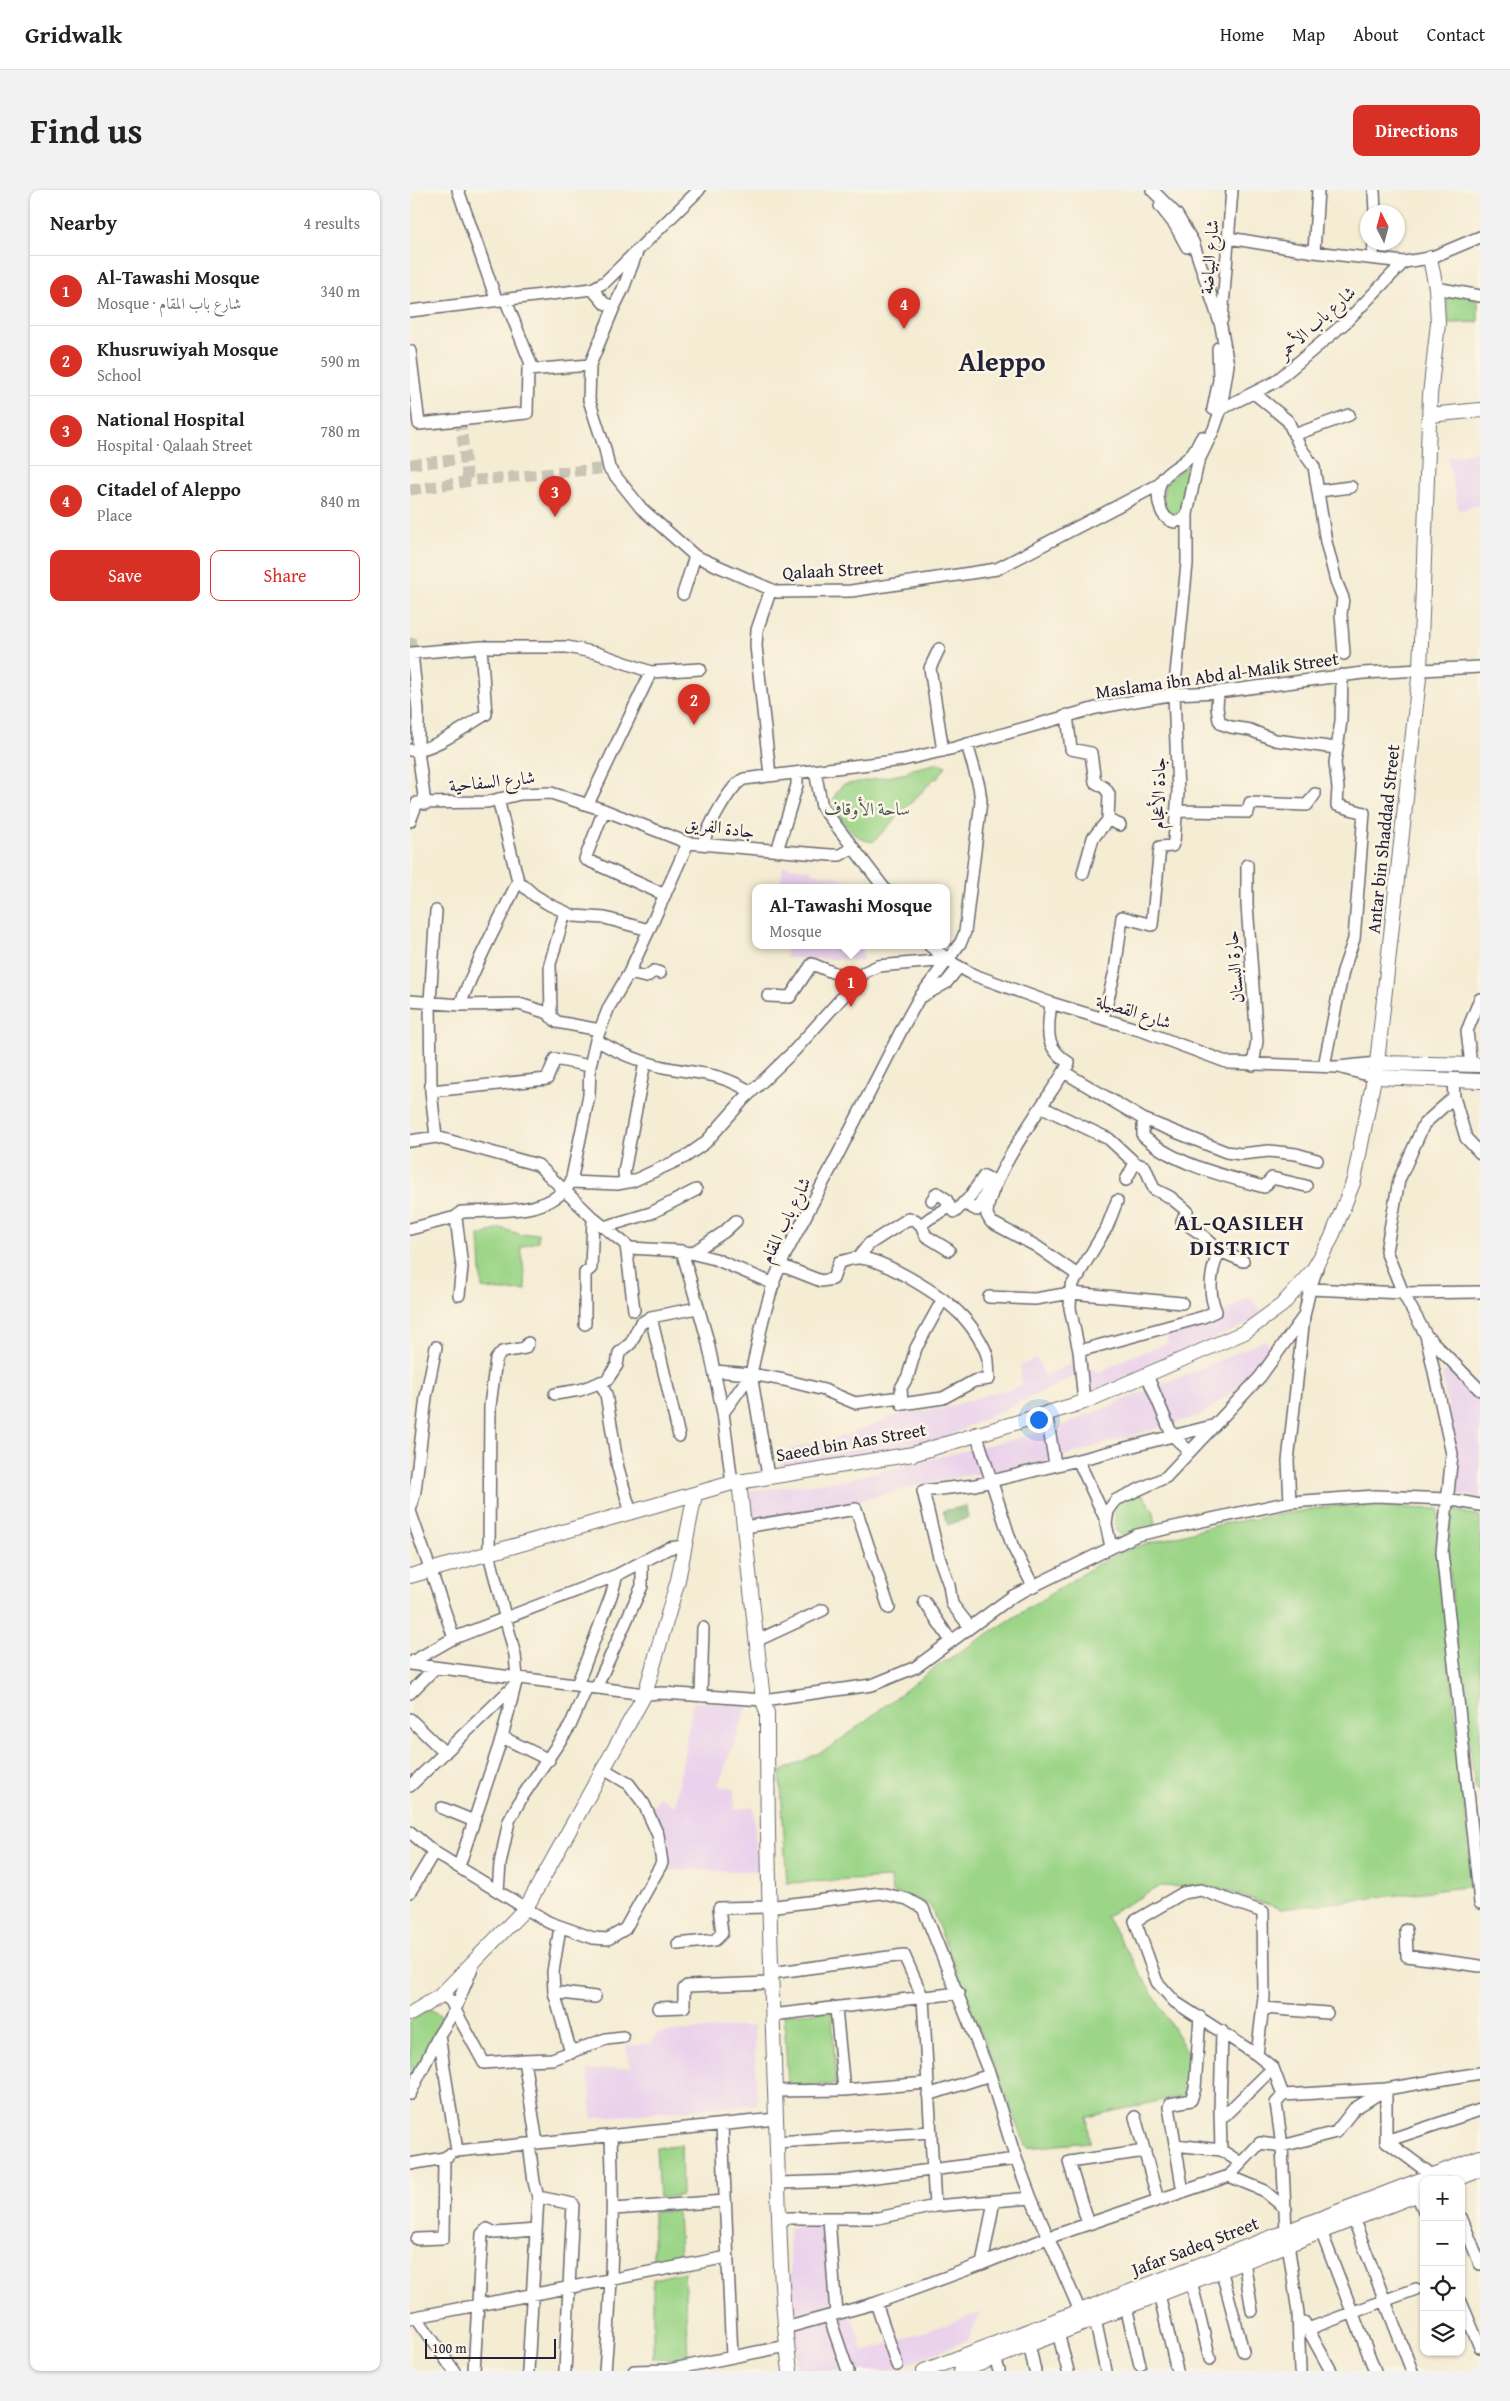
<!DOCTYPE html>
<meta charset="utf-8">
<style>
body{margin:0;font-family:"Gentium Book Plus",Amiri,serif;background:#f2f2f2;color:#222}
.controls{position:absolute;right:15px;bottom:15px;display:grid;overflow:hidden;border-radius:10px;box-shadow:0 1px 4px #0004}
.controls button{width:45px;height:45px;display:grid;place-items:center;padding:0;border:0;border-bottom:1px solid #e0e0e0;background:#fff;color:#222;font:25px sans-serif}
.compass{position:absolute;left:950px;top:15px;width:45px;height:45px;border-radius:50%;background:#fff;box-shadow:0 1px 4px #0004;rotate:354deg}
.scale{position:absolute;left:15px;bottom:12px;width:131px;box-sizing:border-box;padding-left:5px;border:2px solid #22223b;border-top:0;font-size:14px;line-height:18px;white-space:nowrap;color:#22223b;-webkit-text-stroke:4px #fcf5e5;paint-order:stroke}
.you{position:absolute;left:628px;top:1229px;width:18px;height:18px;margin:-12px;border:4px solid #fff;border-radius:50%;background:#1a73e8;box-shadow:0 0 0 8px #1a73e833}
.badge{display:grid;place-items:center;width:32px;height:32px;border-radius:50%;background:#d93025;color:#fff;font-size:16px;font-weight:700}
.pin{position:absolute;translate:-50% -41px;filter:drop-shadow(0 1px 2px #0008)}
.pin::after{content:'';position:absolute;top:26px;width:18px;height:15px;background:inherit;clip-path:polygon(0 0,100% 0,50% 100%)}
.popup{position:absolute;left:342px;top:694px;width:198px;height:65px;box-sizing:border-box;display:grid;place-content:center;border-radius:10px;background:#fff;filter:drop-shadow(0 1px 4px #0005);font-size:16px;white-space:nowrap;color:#767676}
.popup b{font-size:19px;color:#222}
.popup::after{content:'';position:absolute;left:50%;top:100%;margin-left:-10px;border:10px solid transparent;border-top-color:#fff}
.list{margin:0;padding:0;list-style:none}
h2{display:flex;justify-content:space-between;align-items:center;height:65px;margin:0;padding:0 20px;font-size:21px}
h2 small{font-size:16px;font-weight:400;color:#767676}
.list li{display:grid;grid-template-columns:32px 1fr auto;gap:15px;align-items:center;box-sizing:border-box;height:70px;padding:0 20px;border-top:1px solid #e0e0e0}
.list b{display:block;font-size:19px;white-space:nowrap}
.list p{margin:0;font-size:16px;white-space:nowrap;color:#767676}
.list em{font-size:16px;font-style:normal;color:#767676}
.actions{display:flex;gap:10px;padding:15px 20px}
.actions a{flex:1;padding:11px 0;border:1px solid #d93025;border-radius:10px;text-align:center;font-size:18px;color:#d93025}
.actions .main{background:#d93025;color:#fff}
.icon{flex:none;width:28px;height:28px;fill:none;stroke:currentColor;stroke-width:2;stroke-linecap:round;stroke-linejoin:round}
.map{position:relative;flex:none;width:1070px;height:2181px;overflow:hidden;border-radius:10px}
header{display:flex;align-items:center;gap:30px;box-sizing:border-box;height:70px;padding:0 25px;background:#fff;border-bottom:1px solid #e0e0e0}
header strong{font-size:24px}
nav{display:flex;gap:28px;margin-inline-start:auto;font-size:18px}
.intro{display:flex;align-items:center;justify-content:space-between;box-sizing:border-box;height:120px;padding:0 30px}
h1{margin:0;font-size:35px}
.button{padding:12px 22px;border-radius:10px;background:#d93025;color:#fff;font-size:18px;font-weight:700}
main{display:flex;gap:30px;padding:0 30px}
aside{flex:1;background:#fff;border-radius:10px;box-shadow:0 1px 4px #0004}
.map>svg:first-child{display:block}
.built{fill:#ead1ec}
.green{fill:#9cd588;stroke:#5f7c62}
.forest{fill:#7db674;stroke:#506c58}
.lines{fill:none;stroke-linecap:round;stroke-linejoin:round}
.minor-tunnel{stroke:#cac4b5;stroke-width:11;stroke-dasharray:11 5.5;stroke-linecap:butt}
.minor-casing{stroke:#6c6970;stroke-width:14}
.major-casing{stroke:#6c6970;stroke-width:16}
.minor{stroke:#fff;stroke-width:11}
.major{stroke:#fff;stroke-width:14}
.labels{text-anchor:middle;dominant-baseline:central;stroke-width:5;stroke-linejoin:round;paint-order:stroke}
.street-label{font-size:18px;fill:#22223b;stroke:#fcf5e5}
.park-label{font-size:18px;fill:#475852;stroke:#fcf5e5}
.district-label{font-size:22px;font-weight:bold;letter-spacing:1px;fill:#22223b;stroke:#fcf5e5}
.town-label{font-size:28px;font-weight:bold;fill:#22223b;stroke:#fcf5e5}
</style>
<header>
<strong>Gridwalk</strong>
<nav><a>Home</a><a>Map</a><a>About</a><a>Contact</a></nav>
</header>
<div class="intro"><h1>Find us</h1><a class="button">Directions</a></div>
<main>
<aside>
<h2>Nearby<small>4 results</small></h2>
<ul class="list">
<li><span class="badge">1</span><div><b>Al-Tawashi Mosque</b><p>Mosque · شارع باب المقام</p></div><em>340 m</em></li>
<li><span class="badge">2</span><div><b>Khusruwiyah Mosque</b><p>School</p></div><em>590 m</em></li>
<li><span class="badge">3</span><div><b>National Hospital</b><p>Hospital · Qalaah Street</p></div><em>780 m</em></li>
<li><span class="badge">4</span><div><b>Citadel of Aleppo</b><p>Place</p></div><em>840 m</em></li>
</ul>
<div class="actions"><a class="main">Save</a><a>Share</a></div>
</aside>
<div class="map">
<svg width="1070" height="2181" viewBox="0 0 1070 2181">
<rect width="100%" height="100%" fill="#fcf5e5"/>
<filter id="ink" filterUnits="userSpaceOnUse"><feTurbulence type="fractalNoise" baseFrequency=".02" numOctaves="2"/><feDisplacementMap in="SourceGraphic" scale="10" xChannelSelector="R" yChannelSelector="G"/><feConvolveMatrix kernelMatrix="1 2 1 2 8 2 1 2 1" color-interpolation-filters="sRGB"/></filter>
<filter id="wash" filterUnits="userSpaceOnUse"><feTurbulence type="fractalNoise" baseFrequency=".0096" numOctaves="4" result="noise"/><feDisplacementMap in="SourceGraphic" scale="20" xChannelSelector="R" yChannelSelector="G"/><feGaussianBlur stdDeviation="1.12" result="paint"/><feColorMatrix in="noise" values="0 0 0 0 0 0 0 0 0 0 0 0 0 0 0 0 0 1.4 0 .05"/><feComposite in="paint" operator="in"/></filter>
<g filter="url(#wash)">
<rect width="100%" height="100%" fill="#f4ecd3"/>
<!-- built -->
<path class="built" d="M1070,260V315L1049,320L1037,268Z
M373,676L401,680V683L429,686V690L440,691L447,698H370Z
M376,756H453V770L376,768Z
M840,1107L851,1122L839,1133L684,1200L663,1187L506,1261L370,1275L368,1263L436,1245L490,1224L531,1219L590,1201L601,1200L612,1195L610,1176L627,1168L634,1186L663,1173L690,1182L720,1167L759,1153L755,1142L798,1131Z
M855,1150L861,1159L822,1202L791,1225L640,1270L509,1295L422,1318L342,1331L339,1301L435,1290L641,1240L785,1181Z
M1041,1178L1070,1209V1308L1045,1304L1046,1258L1032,1184Z
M283,1512L338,1515L308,1596L324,1599L325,1620L343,1616L348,1681L257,1680L250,1638L242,1617L249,1607L265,1616Z
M344,1836L347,1914L182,1928L178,1881L221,1877L216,1856L241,1853L248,1843Z
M406,2032L417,2036L425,2112L445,2132L453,2162L570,2123L558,2150L480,2181H388L382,2123L379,2038Z"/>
<!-- green -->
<path class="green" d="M1036,103L1068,110V132L1039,133Z
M776,276H780L782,280L777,289L769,325L768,327L756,324C751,290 752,297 776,276Z
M529,573L536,576L527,589L525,588L464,651C449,655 425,626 424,612C424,605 428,599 433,595L498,583L499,580Z
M91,1038L112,1045L128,1043V1051L111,1057L116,1100L93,1101L72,1098L69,1046Z
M732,1304L744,1322L746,1337L715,1347L706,1341L704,1320L709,1311Z
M922,1316L1029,1319L1028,1349L1063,1696L871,1719L809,1698L750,1696L696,1726L778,1863L776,1905L677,1927L680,1952L617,1958L520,1715L482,1702L480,1688L377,1693L370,1582L421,1557L523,1479L686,1375L719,1359L812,1334Z
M1042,1320L1070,1326V1602L1065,1597L1048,1473L1038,1362Z
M20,1819L33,1827L0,1894V1832Z
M422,1821L426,1894L378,1897L374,1824Z
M271,1954L272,2005L249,2008L246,1958Z
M268,2020L270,2067L243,2071V2022Z
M274,2082L278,2166L261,2169L243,2168V2089Z"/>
<!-- forest -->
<path class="forest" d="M556,1316L558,1328L538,1335L533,1321Z"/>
</g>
<g filter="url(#ink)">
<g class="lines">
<!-- minor-tunnel -->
<path class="minor-tunnel" d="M50,229L58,292
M0,274L55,269
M0,300L67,290L199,278
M0,448L2,463"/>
<!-- minor casing -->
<g class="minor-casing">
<path id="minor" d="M48,0L85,106
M964,1L965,22
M750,16L765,35L777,57
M819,48L904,62L994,72
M904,62L908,0
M963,68L964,52
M1026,98L1070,106
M182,99L194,113L204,117L213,99L227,62
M96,111L123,179
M204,117L180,175L179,210L195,259L199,278L231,318L285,366L367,402L441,401L587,379L750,294
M0,121L182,99L195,92L289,0
M812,129L822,0
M0,161L9,234L117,223L118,180L180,175
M844,203L878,231L890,257L904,277L916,352L926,391L933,408L931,424L934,464
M803,219L809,190L808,158
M811,219L865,192L936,132L994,72L1020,68L1070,47
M884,245L939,225
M909,301L941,297
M777,324L774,328L765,332C749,330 744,303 752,290C758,280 771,276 779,267C784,262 788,254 792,247
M273,404L285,366
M529,459L520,478L533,561
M808,502L807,518L809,530L812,534L821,537L840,540L865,550L926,558
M657,525L661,559L681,563L685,592L695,598L699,604L698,630L683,648L673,683
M0,560C20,563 58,535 76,524L71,457
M405,581L412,617L474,698
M360,585L346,456L347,440L361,399
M88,609L108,691L124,705L140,715L164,726L195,728L239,740
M15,614L8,561V520L2,463L71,457H157L187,463L241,482L290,479
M178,614L241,482
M194,620L175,669L255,705
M767,621L838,622L840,613L897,615L905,604
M698,630L710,635
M0,631L7,613L77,612L110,604L141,603L194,620L278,653L420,665H430L442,658
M293,654C297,639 320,595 334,589L493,570L544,558L686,518L764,504L808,502L953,483L1070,477
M367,661L387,595V583
M837,675V715L847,851L843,875
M26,721L20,811L21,901L26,947
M520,756L544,774L564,785L641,813L733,841L819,873L928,877L967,873
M219,783L236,787L244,781L250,783
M358,806L380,807L402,774L447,792
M513,806L536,793L549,777
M0,811L50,815L109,814L138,823L147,832L190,840
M641,813C638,839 633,857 659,873L654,882
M50,815C66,771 89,732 108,691
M141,827L140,774L155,722
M693,829L705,781L712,727L742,735L750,657L762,656L764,651L768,603L764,504L777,374V324L788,272L804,239L811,219L818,175L811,136L783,52L767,25L742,0
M186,850C205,861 228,871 249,876C287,885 306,880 341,902
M1061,875L1057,841L1070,809
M914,876L933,781L944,749L954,623L927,615L928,598L925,573L931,531L932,485
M932,878L965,887
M1043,890L1044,907L1056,948L1070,963
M21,901L137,889L145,869L180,876
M1044,907L1014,934L989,990L976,1061L993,1103L1016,1145L1070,1200
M632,917L699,949L725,973L735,977L744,999L760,1007L777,1021L772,1031L791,1044L810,1061L833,1071
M733,929V946C764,974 814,986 854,997L862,988L896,996
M0,951L26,947L128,975L183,1028L220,1058L272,1061L297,1148L313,1223
M716,990L725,973
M161,992L207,994L223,991L275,967L295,953L333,910L383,862L455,782L468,776L538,770
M215,992L214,982L235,872
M522,1010L527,1003L536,1009L540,1017
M553,1013L567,1020L579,997
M46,1027L52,1077L49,1105
M511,1035L516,1046L539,1060
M194,1037L241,1023L286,1000
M0,1039L46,1027L51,1022C86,1020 140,1026 161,992L179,905L180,876L186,850L199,817L219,783L239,740L278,653
M216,1055L224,1120
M272,1061L305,1069L364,1094
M282,1063L314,1042L326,1031
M448,1068L459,1054L498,1029L505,1030L511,1035L520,1028L540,1017L545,1022L559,1008L574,986L587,993
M370,1075L411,1091L423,1089L429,1072C435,1071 442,1068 448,1068C473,1068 532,1106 549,1123C560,1133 572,1151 577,1165C579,1172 578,1181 579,1189L564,1191L533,1208L492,1214L491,1198L498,1186L506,1158L533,1109
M669,1086L626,1056L581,1032L577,1025C577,991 635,912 654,882L733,929L816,962L831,964L859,961L886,964L907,970
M900,1099L993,1103L1070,1102
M579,1107L625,1109L661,1103L772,1113
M241,1127L269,1246
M175,1134V1083L181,1078L183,1028
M1016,1145L1042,1264L1032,1362L1070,1713
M669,1161L793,1127L806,1121C798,1103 800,1080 810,1061
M304,1181L341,1184L374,1190L414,1200L445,1213L491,1207
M737,1185L762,1245L779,1261
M190,1192L196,1204L208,1278L221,1323
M145,1204L170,1200L197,1190L207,1175L209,1163L221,1153L230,1134L241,1127L287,1118
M674,1212L669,1161L660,1118L661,1097L697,1037L707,1011
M636,1222L645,1274
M566,1243L602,1355L623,1396
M668,1270L802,1236
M358,1286L341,1184L353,1129L365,1088L375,1065L422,976L494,835L509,808L551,752L555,742L571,611L569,596L557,554
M322,1293L313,1223L341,1184
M880,1312L878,1271L894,1127
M0,1321L5,1301L16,1207L26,1157
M0,1321L44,1448
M335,1337L446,1319L479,1418
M701,1357L696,1334L698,1321L706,1310L756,1287L850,1187L894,1126L900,1099L907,1078
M514,1411L541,1451
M560,1437L542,1414L539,1395L529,1367L513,1301L565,1295L668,1270L695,1328
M346,1451L413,1420
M0,1473L44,1448L207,1385L259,1358L274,1356
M0,1474L235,1504L253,1503L353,1510L462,1495L506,1477L603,1406L727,1345L880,1312L965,1306L1037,1309L1070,1315
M167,1495L201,1406L207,1385
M186,1498L232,1396V1372
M0,1503L25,1478
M291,1506L293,1438
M0,1529L35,1563
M92,1547L139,1570
M0,1596L105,1495
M32,1618L64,1631
M0,1642L24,1662L138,1732L183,1748L198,1749L215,1739L252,1673L248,1645L234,1614L219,1594L192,1578
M49,1676L92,1547L107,1488L105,1465L79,1364L80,1216L86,1169L92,1162L115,1158L118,1153
M88,1701L90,1674L99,1631L112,1607L160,1536L177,1497
M0,1702L24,1662
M150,1737L143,1782L144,1802L161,1863
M996,1740L997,1766L1070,1776
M268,1754L305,1750L312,1743L309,1718L358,1717L470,1703L497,1709L513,1718L580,1885L604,1963L621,2008L670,2121
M361,1783L494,1765L513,1808L525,2016
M144,1802L185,1807
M30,1806C39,1807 42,1811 45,1820L74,1873L114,1870L127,1953
M248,1818L274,1817V1799L277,1796L361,1793
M853,1818L917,1823
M426,1819L434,1900
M362,1825L549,1803
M812,1841L810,1920L815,1925L863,1878
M29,1845L47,1961L366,1929
M847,1865L854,1807L853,1722L791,1700L773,1703L725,1731L747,1792L765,1812L847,1865L863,1878L873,1905L866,1913L872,1956L876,2042
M114,1870L142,1869L196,1849L213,1847
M976,1899V1951L1022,1985
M365,1901L434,1900L517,1893
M0,1904L29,1845L45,1820L64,1773
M518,1905L580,1885
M873,1905L976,1899L1070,1883
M810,1920L811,1960L831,1973
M725,1927L748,2010
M312,1935L322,2167
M976,1951L1070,1920
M367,1952L521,1942
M765,1955L811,1960
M0,1974L34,1968L39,1965
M819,1986L853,2000L876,2019
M368,1993L435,1991L606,1969
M773,2002L759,1917L760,1914L781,1910L785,1898L790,1827
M1007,2005L1014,2021
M128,2007L163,2014L155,2181
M204,2019L315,2011
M1051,2027L1070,2074
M370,2028H468L525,2016L621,2008
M419,2028L426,2124
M943,2028L1002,2181
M678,2034L659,1972L735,1961
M911,2041L965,2181
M7,2049L33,2048L34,1968
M878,2053L888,2123L890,2181
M834,2071L842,2121
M572,2074L584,2011
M811,2079L833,2161
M781,2091L800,2169
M749,2104L767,2181
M1051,2112L1070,2157
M466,2113L487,2175
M716,2117L730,2175
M419,2126L438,2181
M0,2128L318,2067
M7,2128L44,2181
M685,2129L696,2181
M894,2132L921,2181
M375,2138L466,2113L572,2074L637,2048L819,1986L850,1953L872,1956L926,1942L944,1919L976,1899
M898,2139L1006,2099
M648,2143L658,2181
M619,2154L625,2181
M585,2167L589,2181
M64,2181L72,2044L77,2039L85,2043L126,2040
M118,2181L128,2007L124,1992L119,1954
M195,2181C202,2103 204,2025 201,1946
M224,2181L258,2180L377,2156"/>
</g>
<!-- major casing -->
<g class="major-casing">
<path id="major" d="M1020,225L1070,220
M967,873L1070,875
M965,887L1070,891
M329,1291L353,1510L357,1523C357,1658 361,1793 366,1928C369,2012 369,2097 380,2181
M0,1386L322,1293L503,1264L674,1212L835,1142L872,1115L903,1080L921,1049L944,990L967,873L1010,479L1020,205L1028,133L1026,98L1020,68
M0,1824L30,1806L116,1718L235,1504L268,1390L285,1304
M1044,1990L1070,1980
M514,2181L1070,1967
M551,2181L1014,2002"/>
</g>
<!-- minor -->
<use href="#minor" class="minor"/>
<!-- major -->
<use href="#major" class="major"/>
</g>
</g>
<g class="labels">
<!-- street labels -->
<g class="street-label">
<text transform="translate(799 67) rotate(-85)">شارع البياضة</text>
<text transform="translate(906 132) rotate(-42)">شارع باب الأحمر</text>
<text transform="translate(423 380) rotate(-3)">Qalaah Street</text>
<text transform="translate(807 485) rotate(-8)">Maslama ibn Abd al-Malik Street</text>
<text transform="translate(82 591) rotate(-6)">شارع السفاحية</text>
<text transform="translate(748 603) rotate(-89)">جادة الأعجام</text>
<text transform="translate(310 637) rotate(8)">جادة الفريق</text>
<text transform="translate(973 649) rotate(-84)">Antar bin Shaddad Street</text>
<text transform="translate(824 777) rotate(-95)">حارة البستان</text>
<text transform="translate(724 821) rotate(18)">شارع القصيلة</text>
<text transform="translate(375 1030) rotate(-64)">شارع باب المقام</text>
<text transform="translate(441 1252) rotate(-10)">Saeed bin Aas Street</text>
<text transform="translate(785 2056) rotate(-21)">Jafar Sadeq Street</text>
</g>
<!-- park labels -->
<g class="park-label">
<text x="457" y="618">ساحة الأوقاف</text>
</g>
<!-- district labels -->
<g class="district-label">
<text x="830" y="1032">AL-QASILEH<tspan x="830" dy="25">DISTRICT</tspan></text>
</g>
<!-- town labels -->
<g class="town-label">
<text x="592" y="170">Aleppo</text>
</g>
</g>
</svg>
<div class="controls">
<button>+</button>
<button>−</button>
<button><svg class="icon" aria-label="locate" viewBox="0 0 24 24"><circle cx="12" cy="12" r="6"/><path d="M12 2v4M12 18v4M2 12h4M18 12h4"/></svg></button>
<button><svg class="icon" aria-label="layers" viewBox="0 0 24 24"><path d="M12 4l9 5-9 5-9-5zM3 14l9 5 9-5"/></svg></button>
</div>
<svg class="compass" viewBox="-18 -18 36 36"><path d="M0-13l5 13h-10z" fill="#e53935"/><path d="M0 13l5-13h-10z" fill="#767676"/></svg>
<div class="scale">100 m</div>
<div class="you"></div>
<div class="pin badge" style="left:441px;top:817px">1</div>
<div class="popup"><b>Al-Tawashi Mosque</b>Mosque</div>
<div class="pin badge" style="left:284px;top:535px">2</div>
<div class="pin badge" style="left:145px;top:327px">3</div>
<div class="pin badge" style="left:494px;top:139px">4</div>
</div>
</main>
